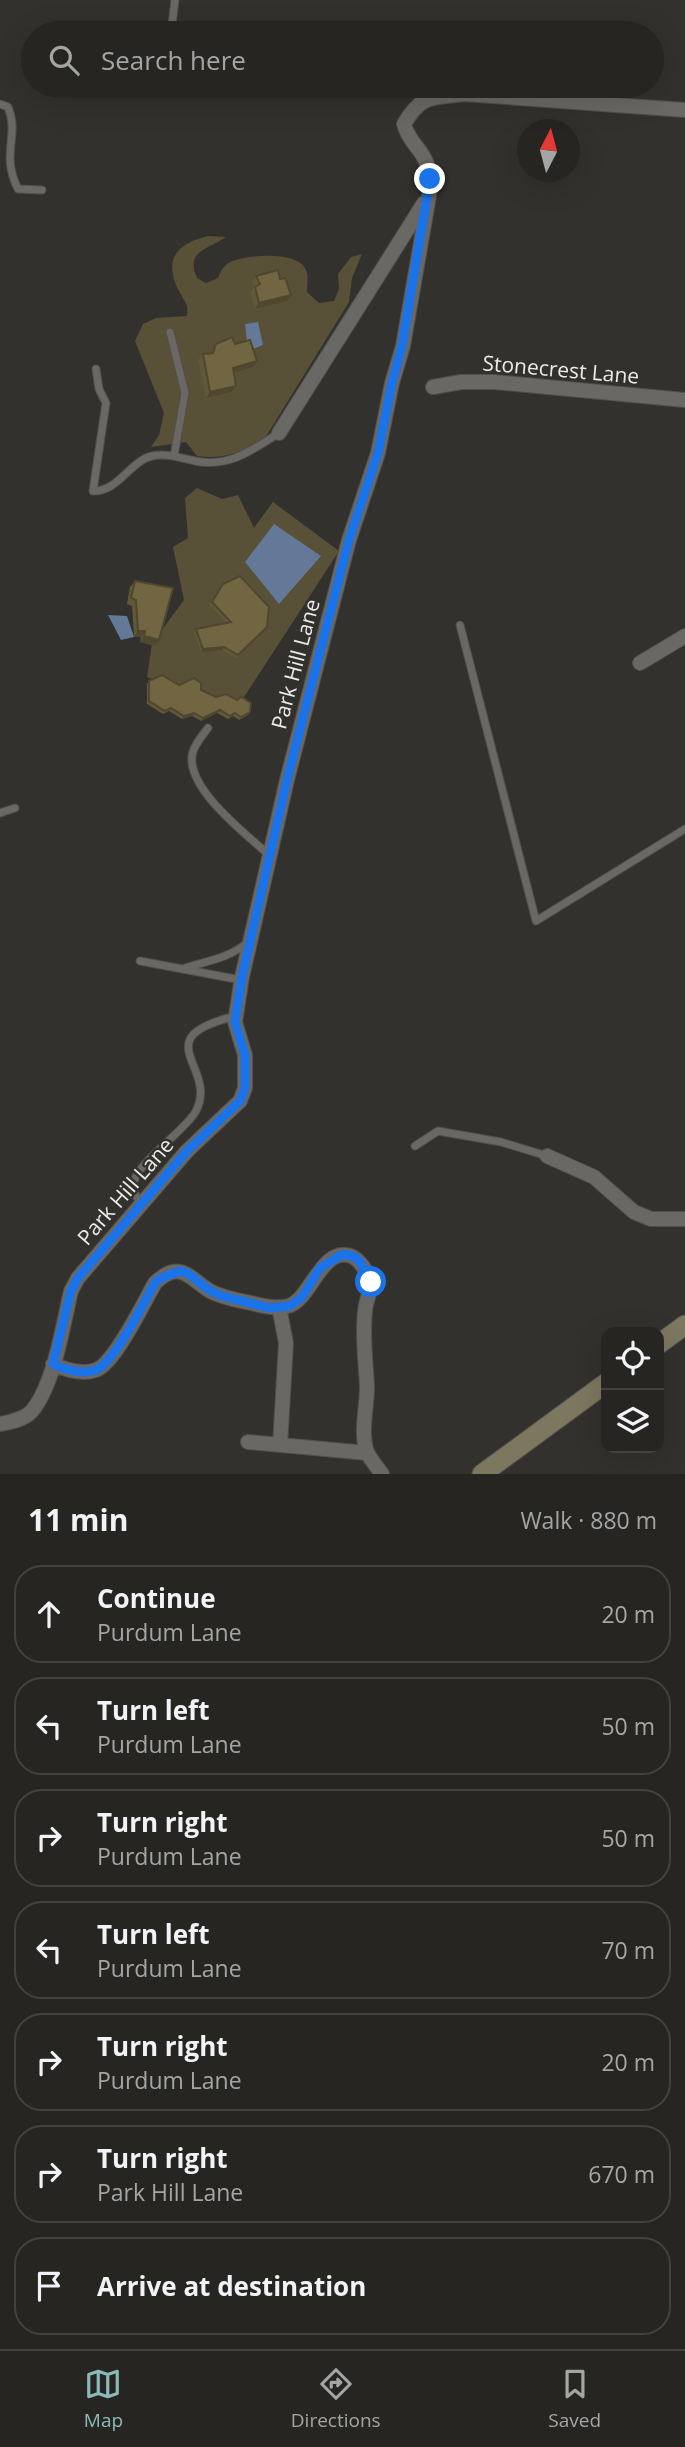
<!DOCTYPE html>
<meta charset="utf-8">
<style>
body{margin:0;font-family:"Open Sans",sans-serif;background:#32312f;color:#f1f3f6}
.controls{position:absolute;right:21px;bottom:21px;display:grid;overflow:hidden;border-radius:14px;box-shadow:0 7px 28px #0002}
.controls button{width:63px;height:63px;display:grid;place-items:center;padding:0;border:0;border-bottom:2px solid #424240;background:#262522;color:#f1f3f6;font:35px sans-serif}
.compass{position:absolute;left:517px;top:119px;width:63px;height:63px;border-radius:50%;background:#262522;box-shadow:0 7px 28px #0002;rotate:6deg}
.stop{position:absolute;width:21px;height:21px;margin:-16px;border:5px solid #1a73e8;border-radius:50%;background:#fff}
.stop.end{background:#1a73e8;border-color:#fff;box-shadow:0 2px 7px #0008}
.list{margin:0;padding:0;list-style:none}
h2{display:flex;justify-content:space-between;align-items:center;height:91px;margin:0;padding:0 28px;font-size:30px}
h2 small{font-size:23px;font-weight:400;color:#a4a5a5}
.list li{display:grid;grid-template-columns:46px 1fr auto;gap:21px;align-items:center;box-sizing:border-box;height:98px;margin:0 14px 14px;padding:0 14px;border:2px solid #424240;border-radius:28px}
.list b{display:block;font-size:26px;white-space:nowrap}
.list p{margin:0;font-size:23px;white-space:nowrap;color:#a4a5a5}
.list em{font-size:23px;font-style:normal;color:#a4a5a5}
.icon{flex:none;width:38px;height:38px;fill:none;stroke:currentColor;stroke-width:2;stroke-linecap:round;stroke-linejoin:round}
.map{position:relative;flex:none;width:685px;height:1474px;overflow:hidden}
.search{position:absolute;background:#262522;box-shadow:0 7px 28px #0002;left:21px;right:21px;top:21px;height:77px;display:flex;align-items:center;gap:18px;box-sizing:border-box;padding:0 24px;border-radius:38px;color:#a4a5a5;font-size:26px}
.sheet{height:875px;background:#262522}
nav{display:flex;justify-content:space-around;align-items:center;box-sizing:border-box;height:98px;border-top:2px solid #424240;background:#262522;font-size:19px;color:#a4a5a5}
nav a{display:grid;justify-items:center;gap:4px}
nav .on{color:#8bbbb9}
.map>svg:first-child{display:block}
.green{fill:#585037}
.water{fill:#637997}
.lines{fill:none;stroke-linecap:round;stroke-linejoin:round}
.lane-casing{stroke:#514f4c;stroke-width:9}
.street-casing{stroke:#514f4c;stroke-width:16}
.secondary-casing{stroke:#514f4c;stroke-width:21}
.lane{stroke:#696864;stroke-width:7}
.street{stroke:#696864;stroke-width:14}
.secondary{stroke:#7e775f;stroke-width:19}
.wall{fill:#615739}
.shaded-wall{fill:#4f472e}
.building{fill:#716542;stroke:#4f472e;stroke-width:2}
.route{stroke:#1a73e8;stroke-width:9}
.labels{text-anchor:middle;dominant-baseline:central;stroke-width:5;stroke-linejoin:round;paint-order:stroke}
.street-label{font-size:21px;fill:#ecebe8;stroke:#32312d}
</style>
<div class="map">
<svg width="685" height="1474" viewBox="0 0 685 1474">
<rect width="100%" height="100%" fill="#32312d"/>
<!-- green -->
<path class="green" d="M208,236L226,237C207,250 185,251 197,278L206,283L218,278C220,273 222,268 227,264C241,254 299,250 306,270C309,275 307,286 307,292L319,303L334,301L339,289L338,274L351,257L362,254L352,278L349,302L262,443C240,452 221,460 197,456L186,442L151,447L159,435L164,413L135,341L143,324L156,318L187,316C189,304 184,301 179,291C163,259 176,244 208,236Z
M197,488L222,499L238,495L254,528L273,502L339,551L235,711L147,677L152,643L184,600L173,547L188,538L185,498Z"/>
<!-- water -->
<path class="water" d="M258,322L263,345L248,351L245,324Z
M274,524L321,556L279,604L245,562Z
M108,615L127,616L134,637L121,640Z"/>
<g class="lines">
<!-- lane casing -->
<g class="lane-casing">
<path id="lane" d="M171,33L175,0
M0,104L8,107C20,136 0,153 18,189L42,190
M170,332L185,393L174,456
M96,369L99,389L106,403L93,491C118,492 130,461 152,456C166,453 181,458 195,461C229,468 252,450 279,433
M460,625L536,921L685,829
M208,728C202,736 193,746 192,756C188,790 246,834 269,855
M0,813L15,808
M140,961L241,980
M185,968C207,961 230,958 248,942
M415,1146L438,1131L501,1142L547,1156
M141,1204C139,1200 134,1194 133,1189C130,1166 185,1132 196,1111C219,1067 143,1038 236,1016"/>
</g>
<!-- street casing -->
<g class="street-casing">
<path id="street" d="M433,387L461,382H494L685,400
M279,433L424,203
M640,663L685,636
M547,1156L594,1177L634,1212L651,1219H685
M279,1307L286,1343L280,1445
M53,1364C66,1370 81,1375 96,1370C115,1363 144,1302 155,1283C180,1259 189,1278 210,1291C223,1298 237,1300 251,1303C263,1306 275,1309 288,1306C311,1300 321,1246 351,1256C359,1259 368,1272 370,1281C372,1290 365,1303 365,1312C362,1337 366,1363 367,1387C367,1408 360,1432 367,1452C370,1459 377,1467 382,1474
M0,1424C10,1422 23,1420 31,1412C54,1386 63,1325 71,1291L78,1278L187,1151L240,1101L245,1088V1055L235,1022L242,977L287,780L349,540L378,453L392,383L403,346L429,196C430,185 431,174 426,162C421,148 409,143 404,124C421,94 433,98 464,94L685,110
M248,1442L367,1453"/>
</g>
<!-- secondary casing -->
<g class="secondary-casing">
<path id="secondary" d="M659,1344L685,1325
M482,1474L606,1383"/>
</g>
<!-- lane -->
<use href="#lane" class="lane"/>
<!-- street -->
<use href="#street" class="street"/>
<!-- secondary -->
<use href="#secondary" class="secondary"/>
</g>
<!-- wall -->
<path class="wall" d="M256,276L280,279L291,295L287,301L255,309L250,293L254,287L252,282Z
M216,344H235L257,361L253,367L234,372L231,392L206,398L198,360L203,354L211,353Z
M135,581L159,640L155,646L140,642L141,637H134L132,606L127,604L130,587Z
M223,584L267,627L236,658L222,650L201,652L194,632L196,629L227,623L209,605Z
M149,681L179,685L201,690L250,712L248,715L239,720L233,716L228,719L217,713L201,721L192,716L182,719L169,711L163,714L147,704V684Z"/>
<!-- shaded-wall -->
<path class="shaded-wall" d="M291,295L287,301L255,309L259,303Z
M257,361L253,367L229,374L233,368Z
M236,386L231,392L206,398L210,392Z
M138,631H145L141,637H134Z
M144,636L159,640L155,646L140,642Z
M224,647L222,650L201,652L203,649Z
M220,710L217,713L201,721L203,718Z
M194,713L192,716L182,719L184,716Z"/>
<!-- building -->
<path class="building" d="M278,270L280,279L285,278L291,295L259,303L255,287L260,284L256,276Z
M232,337L235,344L250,340L257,361L233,368L236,386L210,392L203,354L213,353L216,344Z
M240,576L269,607L267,627L238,655L224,647L203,649L196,629L231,622L212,602L223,584Z
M135,581L173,588L159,640L144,636L145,631H138L136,600L131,598Z
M162,675L179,685L194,678L201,683V690L216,697L226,694L237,700L241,697L251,703L250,712L241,717L235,713L230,716L220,710L203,718L194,713L184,716L171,708L165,711L149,701V681Z"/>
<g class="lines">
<!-- route -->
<path class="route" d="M371,1282L359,1260L350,1255H341L320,1268L302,1297L290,1306L270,1308L222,1296L209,1290L189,1274L180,1271L161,1278L155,1283C144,1302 114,1363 96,1370C81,1375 66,1370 53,1364L71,1291L78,1278L187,1151L240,1101L245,1088V1055L235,1022L242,977L287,780L349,540L378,453L392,383L402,346L430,179"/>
</g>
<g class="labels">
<!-- street labels -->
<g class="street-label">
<text transform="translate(561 369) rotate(5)">Stonecrest Lane</text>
<text transform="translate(295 664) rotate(-75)">Park Hill Lane</text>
<text transform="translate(125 1191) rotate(-49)">Park Hill Lane</text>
</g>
</g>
</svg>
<div class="controls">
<button><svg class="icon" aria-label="locate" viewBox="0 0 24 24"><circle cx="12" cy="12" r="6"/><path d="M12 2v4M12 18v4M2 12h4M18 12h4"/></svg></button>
<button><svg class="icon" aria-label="layers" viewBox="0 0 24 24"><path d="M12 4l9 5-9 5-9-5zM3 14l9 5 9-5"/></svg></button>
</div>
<svg class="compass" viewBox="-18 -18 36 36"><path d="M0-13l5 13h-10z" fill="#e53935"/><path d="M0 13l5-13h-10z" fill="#a4a5a5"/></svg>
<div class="stop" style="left:371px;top:1282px"></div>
<div class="stop end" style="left:430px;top:179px"></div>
<div class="search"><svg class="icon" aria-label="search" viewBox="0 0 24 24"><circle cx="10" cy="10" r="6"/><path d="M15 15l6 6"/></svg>Search here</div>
</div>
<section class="sheet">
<h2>11 min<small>Walk · 880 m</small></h2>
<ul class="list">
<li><svg class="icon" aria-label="ahead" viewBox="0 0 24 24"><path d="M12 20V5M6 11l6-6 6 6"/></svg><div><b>Continue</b><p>Purdum Lane</p></div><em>20 m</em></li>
<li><svg class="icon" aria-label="left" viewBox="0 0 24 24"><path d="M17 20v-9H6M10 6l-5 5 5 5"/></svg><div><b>Turn left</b><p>Purdum Lane</p></div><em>50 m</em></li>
<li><svg class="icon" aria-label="right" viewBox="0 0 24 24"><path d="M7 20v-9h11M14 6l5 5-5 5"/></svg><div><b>Turn right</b><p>Purdum Lane</p></div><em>50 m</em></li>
<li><svg class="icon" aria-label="left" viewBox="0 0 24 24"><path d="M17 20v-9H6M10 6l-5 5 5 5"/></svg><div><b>Turn left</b><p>Purdum Lane</p></div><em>70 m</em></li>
<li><svg class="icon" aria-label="right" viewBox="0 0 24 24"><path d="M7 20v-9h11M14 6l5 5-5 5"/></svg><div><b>Turn right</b><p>Purdum Lane</p></div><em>20 m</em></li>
<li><svg class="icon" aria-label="right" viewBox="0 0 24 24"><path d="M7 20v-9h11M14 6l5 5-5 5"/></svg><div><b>Turn right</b><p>Park Hill Lane</p></div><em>670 m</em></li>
<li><svg class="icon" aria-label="arrive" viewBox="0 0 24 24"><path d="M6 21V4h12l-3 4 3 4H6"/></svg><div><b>Arrive at destination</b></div></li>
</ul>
</section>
<nav>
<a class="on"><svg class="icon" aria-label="map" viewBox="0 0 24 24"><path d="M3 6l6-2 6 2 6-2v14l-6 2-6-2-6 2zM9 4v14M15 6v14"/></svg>Map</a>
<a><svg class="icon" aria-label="directions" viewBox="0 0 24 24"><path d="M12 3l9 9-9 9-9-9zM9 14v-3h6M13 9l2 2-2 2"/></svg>Directions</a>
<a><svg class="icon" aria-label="saved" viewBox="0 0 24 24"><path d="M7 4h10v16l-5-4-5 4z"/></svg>Saved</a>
</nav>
